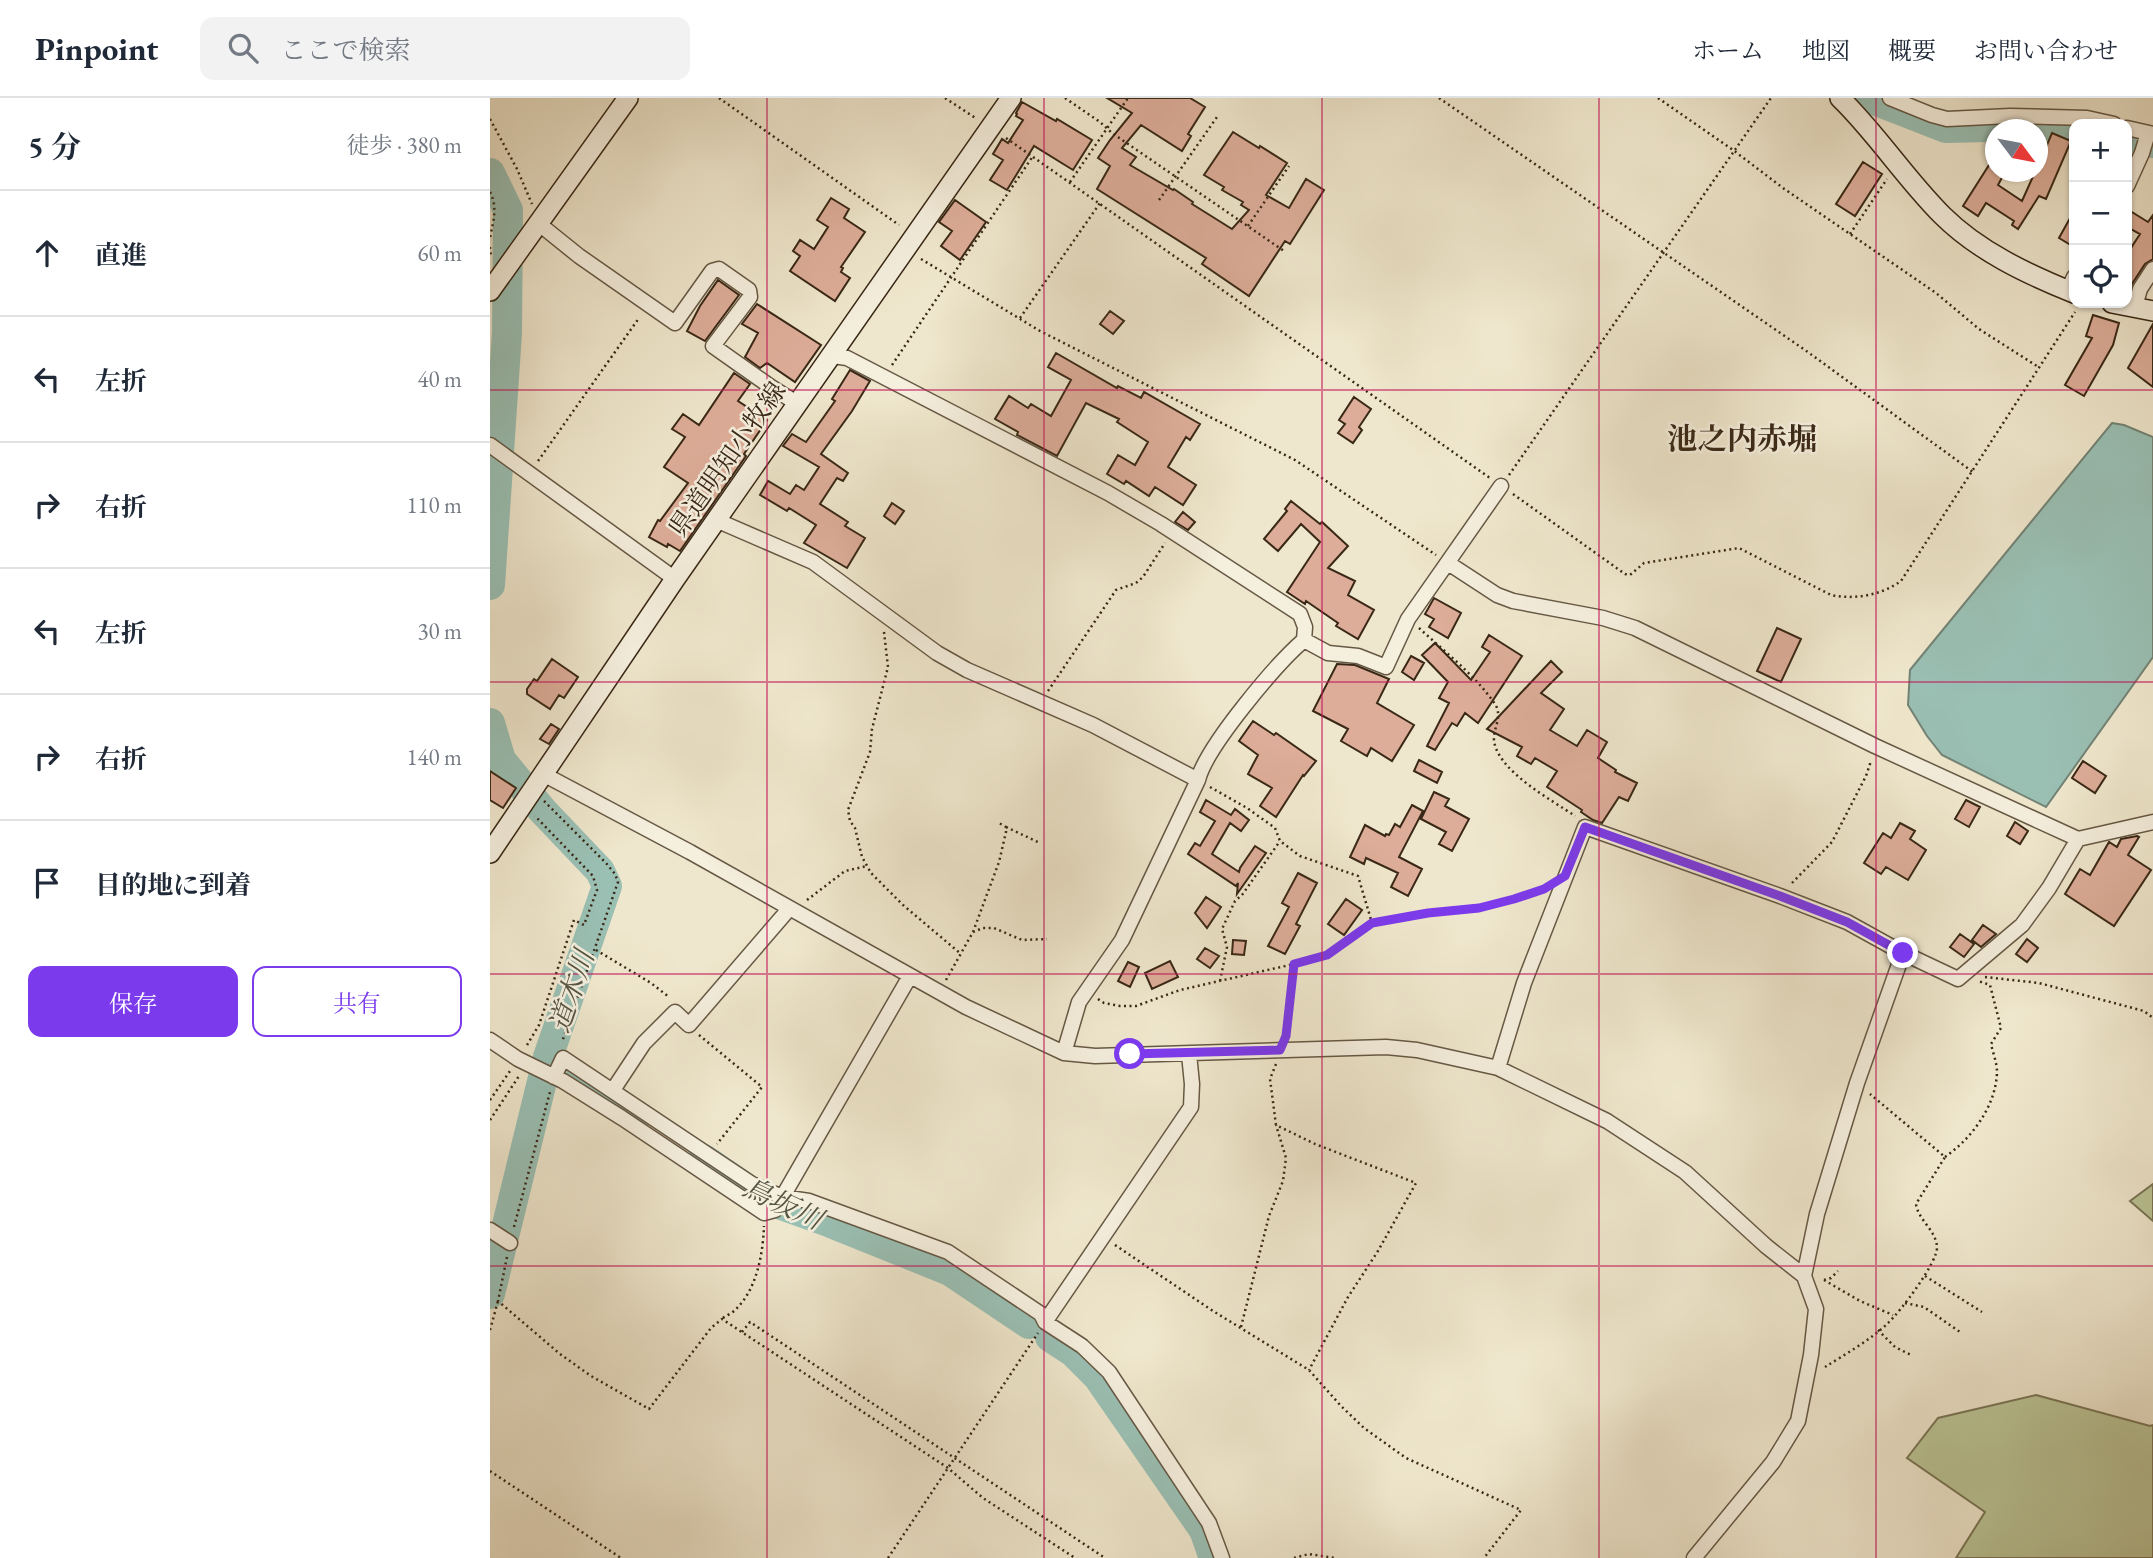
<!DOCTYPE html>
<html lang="ja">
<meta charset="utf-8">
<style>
body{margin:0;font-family:"EB Garamond","Noto Serif JP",serif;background:#f2f2f3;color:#1f2937}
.controls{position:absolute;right:21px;top:21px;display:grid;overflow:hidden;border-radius:14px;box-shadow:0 2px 5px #0004}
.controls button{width:63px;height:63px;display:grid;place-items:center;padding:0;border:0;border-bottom:2px solid #e0e1e3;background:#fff;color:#1f2937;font:35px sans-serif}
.compass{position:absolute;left:1495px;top:21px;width:63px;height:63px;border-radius:50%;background:#fff;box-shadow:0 2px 5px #0004;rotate:122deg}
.stop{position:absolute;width:21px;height:21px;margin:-16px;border:5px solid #7c3aed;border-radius:50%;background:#fff}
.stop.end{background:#7c3aed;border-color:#fff;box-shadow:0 2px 7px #0008}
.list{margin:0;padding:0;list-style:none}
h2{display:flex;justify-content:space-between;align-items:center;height:91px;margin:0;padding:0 28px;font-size:30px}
h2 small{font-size:23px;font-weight:400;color:#747a83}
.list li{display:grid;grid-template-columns:46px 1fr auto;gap:21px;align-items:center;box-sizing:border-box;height:126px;padding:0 28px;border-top:2px solid #e0e1e3}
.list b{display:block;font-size:26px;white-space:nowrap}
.list em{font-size:23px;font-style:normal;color:#747a83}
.actions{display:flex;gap:14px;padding:21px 28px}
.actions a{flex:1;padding:16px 0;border:2px solid #7c3aed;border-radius:14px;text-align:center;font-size:24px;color:#7c3aed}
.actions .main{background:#7c3aed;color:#fff}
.icon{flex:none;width:38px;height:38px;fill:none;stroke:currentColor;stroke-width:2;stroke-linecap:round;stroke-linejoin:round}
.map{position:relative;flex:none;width:1663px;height:1460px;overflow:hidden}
header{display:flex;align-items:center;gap:42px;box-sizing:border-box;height:98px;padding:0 35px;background:#fff;border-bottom:2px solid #e0e1e3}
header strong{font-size:33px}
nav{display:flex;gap:38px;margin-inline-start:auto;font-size:24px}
.search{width:490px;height:63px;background:#f2f2f3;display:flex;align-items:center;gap:18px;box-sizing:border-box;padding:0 24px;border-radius:14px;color:#747a83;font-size:26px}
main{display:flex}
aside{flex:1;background:#fff}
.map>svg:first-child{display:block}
.green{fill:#bbc597;stroke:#7a7656;stroke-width:2}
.water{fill:#9ac0b4;stroke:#738375;stroke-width:2}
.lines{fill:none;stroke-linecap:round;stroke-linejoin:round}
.river{stroke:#9ac0b4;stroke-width:30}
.building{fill:#ddad99;stroke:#392816;stroke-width:2}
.street-casing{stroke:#665844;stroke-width:17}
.secondary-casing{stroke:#392816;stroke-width:22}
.path{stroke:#392816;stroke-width:2.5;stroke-dasharray:2 3.5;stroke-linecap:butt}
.street{stroke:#f5efde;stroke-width:14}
.secondary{stroke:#f5efde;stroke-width:19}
.route{stroke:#7c3aed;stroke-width:9}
.grid{fill:none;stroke:#c2185b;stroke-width:2;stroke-opacity:0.55}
.labels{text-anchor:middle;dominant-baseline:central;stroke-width:5;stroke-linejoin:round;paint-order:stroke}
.street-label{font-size:26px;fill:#392816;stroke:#f5efde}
.water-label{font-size:28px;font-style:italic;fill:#565645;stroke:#f5efde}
.quarter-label{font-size:30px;font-weight:bold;fill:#392816;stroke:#f5efde}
</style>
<header>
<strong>Pinpoint</strong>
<div class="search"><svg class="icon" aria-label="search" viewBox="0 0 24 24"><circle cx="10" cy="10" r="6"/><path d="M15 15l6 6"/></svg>ここで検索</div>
<nav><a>ホーム</a><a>地図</a><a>概要</a><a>お問い合わせ</a></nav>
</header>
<main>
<aside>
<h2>5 分<small>徒歩 · 380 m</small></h2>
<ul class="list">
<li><svg class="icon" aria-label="ahead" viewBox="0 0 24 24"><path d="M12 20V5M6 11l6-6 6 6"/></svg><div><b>直進</b></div><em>60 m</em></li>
<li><svg class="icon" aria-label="left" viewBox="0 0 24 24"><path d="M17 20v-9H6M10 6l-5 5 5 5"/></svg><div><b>左折</b></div><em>40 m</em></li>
<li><svg class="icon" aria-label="right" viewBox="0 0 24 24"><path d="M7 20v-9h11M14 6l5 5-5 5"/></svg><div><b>右折</b></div><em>110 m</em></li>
<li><svg class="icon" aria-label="left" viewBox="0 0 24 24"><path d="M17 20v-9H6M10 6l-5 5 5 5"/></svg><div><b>左折</b></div><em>30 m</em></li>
<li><svg class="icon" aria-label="right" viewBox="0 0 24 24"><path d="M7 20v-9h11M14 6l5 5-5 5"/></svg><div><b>右折</b></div><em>140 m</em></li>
<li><svg class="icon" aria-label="arrive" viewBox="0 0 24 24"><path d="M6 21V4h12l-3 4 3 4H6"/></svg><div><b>目的地に到着</b></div></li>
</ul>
<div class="actions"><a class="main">保存</a><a>共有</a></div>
</aside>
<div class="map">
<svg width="1663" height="1460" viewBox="0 0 1663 1460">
<rect width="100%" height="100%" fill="#efe7cd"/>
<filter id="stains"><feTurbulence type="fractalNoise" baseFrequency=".00286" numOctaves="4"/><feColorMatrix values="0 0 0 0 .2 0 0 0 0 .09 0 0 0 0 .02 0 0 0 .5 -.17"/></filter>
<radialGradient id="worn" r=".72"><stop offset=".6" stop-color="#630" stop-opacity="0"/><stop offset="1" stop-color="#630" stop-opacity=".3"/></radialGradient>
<!-- green -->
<path class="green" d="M1663,1086V1123L1640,1103Z
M1546,1297L1660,1328L1663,1327V1460H1466L1495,1414L1417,1360L1448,1320Z"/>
<!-- water -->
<path class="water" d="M1622,325L1634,327L1663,339V559L1556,709L1452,657L1437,638L1418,607L1420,572Z"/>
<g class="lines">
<!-- river -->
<path class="river" d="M1379,0L1456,30L1584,27
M1637,38L1663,45
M0,75L18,112L17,235L0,487
M0,625L11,662L52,712L110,773L117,788L58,959L0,1196
M58,959L146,1017
M214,1061L269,1099L341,1125L460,1173L539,1226
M560,1239L583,1254L608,1279L714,1432L724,1460"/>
</g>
<!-- building -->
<path class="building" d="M617,0H700L715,9L698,36L701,38L692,53L651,27L632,50L646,59L640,67L683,92L684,91L703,104L702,106L742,131L759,112L751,107L753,104L732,92L734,89L714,77L743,34L769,50L770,48L797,65L776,97L799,110L816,81L834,92L800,146L795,143L759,198L712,166L716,160L607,91L620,68L608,60L620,42L642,15Z
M532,4L566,23L567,21L602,42L583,72L544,48L517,92L500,82L513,62L503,56L512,41L518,45L533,22L526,18L527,16L526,15Z
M1562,35L1581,43L1556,101L1549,98L1528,131L1522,127L1524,123L1496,105L1488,118L1473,108L1506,56V74H1515L1508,87L1532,103L1545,74H1548V68Z
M1373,64L1392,76L1365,118L1346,106Z
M341,100L359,111L354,120L375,134L351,169L353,170L351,174L360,180L345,203L300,173L310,158L303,153L310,142L324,151L338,129L327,122Z
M465,102L496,124L470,162L451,148L462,133L449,124Z
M1637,111L1658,124L1663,117V161L1655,166L1642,186L1639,196L1637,195V156L1650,136L1637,129Z
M1584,113V149L1569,140Z
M228,182L249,197L215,243L197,233L210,208Z
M267,206L331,247L305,284L277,265L270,270L255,259L268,235L252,226Z
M620,213L634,223L623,236L610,226Z
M1603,217L1629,225L1623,247L1594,298L1575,287L1602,240L1596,238Z
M1663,226V289L1638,270Z
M566,255L627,290L628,288L651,300L654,294L710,326L700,342L696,339L678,369L706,387L693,407L665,389L659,398L636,383L634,386L617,376L628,357L645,367L658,344L627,324L629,321L596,305L567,358L527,337L528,334L505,321L519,298L538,310L541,306L561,318L581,282L558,269Z
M360,272L380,283L362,313L331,356L358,375L353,383L347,380L330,406L358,424L355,428L375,440L357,470L314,445L326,427L299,410L297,413L270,397L278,383L300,396L306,387L314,392L329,369L293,348L302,336L316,344L345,303L342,301Z
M244,275L260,286L248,303L277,322L254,356L256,358L190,453L178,446L177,449L159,439L168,422L170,423L198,385L174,369L195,339L182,331L193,316L209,327Z
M864,299L881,311L869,329L872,332L863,345L848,335L855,326L849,322Z
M801,403L830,426L832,424L858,448L838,470L865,483L858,497L884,512L868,541L846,528L848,525L816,503L815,506L797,494L830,444L811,426L788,453L774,441L797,413L795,411Z
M402,405L414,413L405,426L394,418Z
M693,414L705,424L698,432L685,424Z
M944,500L971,515L958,540L939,529L944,521L935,516Z
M1287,530L1311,541L1291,584L1267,573Z
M999,537L1032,558L988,625L975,615L967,628L962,625L945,652L937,648L959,605L949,600L958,584L932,557L945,545L981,582L1000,554L992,549Z
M921,558L934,565L924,582L912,574Z
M62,561L88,579L74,600L69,597L60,611L37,596V591L44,581L47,583Z
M1061,563L1072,574L1051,595L1074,611L1060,632L1087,648L1097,632L1117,644L1108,660L1126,672L1125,674L1147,685L1138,703L1129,699L1112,725L1103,722L1091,714L1092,712L1057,689L1067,673L1045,660L1041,666L1027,658L1032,649L997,631Z
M847,566L865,567L899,581L887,605L924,627L902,663L881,650L877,658L851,643L858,631L823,613Z
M763,623L784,637L786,635L826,663L814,678L813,677L786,719L770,708L782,690L758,676L768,657L749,643Z
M61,626L69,631L59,646L50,641Z
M929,662L952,674L947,685L924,673Z
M1593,663L1616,678L1605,695L1582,680Z
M0,673L26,690L13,710L0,702Z
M944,694L959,701L955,708L979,721L962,753L949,746L956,734L931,721Z
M716,702L741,717L745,711L759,722L751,733L740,725L722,756L749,774L750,770L765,748L776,755L747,796L748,785L746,788L698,756L705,745L710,748L725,723L710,714Z
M1476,702L1490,709L1479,729L1465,721Z
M922,707L933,713L909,759L932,771L918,798L901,789L908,775L876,760L874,766L860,759L875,727L895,738L896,736L899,737L905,726L910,729Z
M1525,724L1538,733L1530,746L1517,738Z
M1410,725L1425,733L1420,741L1436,752L1418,782L1396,769L1391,776L1374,765L1393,735L1401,740Z
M1647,738L1649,739L1638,757L1661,772L1624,828L1575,796L1590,771L1600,777L1619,744L1627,749L1631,741Z
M808,775L827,785L806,826L810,828L795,856L778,848L799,809L792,805Z
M716,799L731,809L717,830L705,815Z
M856,801L872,812L854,837L838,826Z
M1493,827L1506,836L1491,849L1482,842Z
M1470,836L1484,846L1474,859L1460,849Z
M1537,841L1548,850L1537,864L1526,856Z
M743,842L756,843L754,857L742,856Z
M715,850L729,858L720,870L707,861Z
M680,863L688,879L662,891L655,875Z
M638,864L649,869L640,889L628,883Z"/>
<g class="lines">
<!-- street casing -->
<g class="street-casing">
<path id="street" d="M1400,0L1442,17L1457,21L1520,18L1597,20L1624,26
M1637,30L1663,36
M1637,88L1652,55L1658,35
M48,125L89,158L185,225L222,173L229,171L259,192L260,199L223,248L281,289L308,306
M1578,192L1584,179
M1645,209L1650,191L1663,171
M343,258L357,260L618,395L671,426L810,516L815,529L814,542C787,565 716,649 708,682L632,842L589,904L574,955
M0,347L185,481
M226,422L323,464L447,555L477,572L603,627L708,682
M958,465L1007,497L1023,503L1113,520L1145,530L1385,648L1588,741L1663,724
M814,542L838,555L868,558L896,569L918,521L1011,388
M53,676L200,754L476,909L574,955L605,958L896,949L927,952L1008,970L1117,1023L1195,1074L1276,1148L1314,1178
M0,942L28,961L73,983L132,1020L274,1115L285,1112L420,878
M1008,970L1034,885L1095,729L1290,798L1357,824L1413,855L1468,881L1532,827L1559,790L1588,741
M64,979L73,960L262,1086L292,1099L319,1103L458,1154L551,1216L555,1224L592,1248L619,1274L719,1425L732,1460
M123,992L154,945L185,914L199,927L299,811
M0,1132L20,1145
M555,1224L701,1009L702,986L699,956
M1204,1460L1283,1364L1308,1323L1321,1257L1326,1211L1314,1178L1327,1116L1367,985L1413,855"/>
</g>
<!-- secondary casing -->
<g class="secondary-casing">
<path id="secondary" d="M1350,0C1387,36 1415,80 1452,117C1488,153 1537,176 1584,195
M0,193L138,0
M1622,205L1663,213
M0,755L185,481L521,0"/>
</g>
<!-- path -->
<path class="path" d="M229,0L409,127
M455,0L487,21
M575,0L610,24L622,35L794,153
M949,0L1315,252L1483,374
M1168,0L1243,52L1293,90L1446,195L1489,231L1550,270
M0,21L27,71L42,106
M516,40L1000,380
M580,84L638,0
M0,94C8,109 3,124 0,140
M669,102L727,19
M758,128L799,68
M1360,136L1397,81
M0,149L1,159
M431,161L550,233L805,362L946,457
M530,220L610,105
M402,267L543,58
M48,363L149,220
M1019,377L1281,0
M1023,396L1135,476L1140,477L1154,465L1249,450L1341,497C1366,502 1391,497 1411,483L1585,214
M929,530C955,554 985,577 1005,606C1013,619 1003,630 1004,642C1007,673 1062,702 1085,718
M394,534L398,569L382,631L380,654L358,712L360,723L365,730L372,759L381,775L413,807L471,856
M558,593L626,492L646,485L653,479L675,445
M720,689L757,710L785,730L790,743L810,758L868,778L882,825
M54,703L116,765L125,776L128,784L72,944
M516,729L550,745
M1302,785L1342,744L1376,678L1381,663
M317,802L355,773L377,768
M483,834L509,764L516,734V729L509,725
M106,852L161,885L179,899
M1495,879L1549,885L1654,913L1663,920
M456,882L483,834L493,830H504L532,842L557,841
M730,883L737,849L732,831L745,803L752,797L790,743
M608,901L614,905L630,908H646L690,892L804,866
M209,937L272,989L227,1046
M797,937L804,866L837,857L882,825L938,815L989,810L1024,801L1054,791
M37,947L49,927L84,822L94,827L107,792L103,778L45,718
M786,966L780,981L786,1027L825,1046L926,1085L888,1153L858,1199L819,1272
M0,1002L20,973
M0,1022L29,978
M1455,1059C1482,1040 1506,1008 1507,974C1507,965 1503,955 1501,946L1511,930L1500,887L1488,883
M24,1129L60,994
M625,1147L723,1213L819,1272L851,1308L874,1330L916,1360L1031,1412L994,1460
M17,1159L8,1203L70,1256L101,1278L159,1311L221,1230L232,1221L458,1370L493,1400L585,1460
M1435,1178L1492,1214
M1334,1182L1370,1203L1403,1217
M1334,1182L1341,1180L1348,1173
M1415,1205L1434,1209L1470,1234
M233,1220C237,1217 243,1215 246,1211C267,1191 273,1155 274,1128
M751,1229L779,1118L793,1083L796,1060L786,1027
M0,1232L8,1203
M1388,1232L1405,1249L1421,1257
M252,1234L260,1224L615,1460
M1335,1269C1354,1257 1382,1241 1398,1225C1410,1214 1448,1164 1447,1149C1446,1132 1428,1122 1426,1106L1455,1059L1380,996
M0,1373L131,1460
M398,1460L548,1235
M804,1460L819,1456L845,1460"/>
<!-- street -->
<use href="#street" class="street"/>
<!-- secondary -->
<use href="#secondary" class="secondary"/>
</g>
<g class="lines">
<!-- route -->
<path class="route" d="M640,956L790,952L796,938L804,866L837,857L882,825L938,815L989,810L1024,801L1054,791L1075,778L1095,729L1290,798L1357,824L1413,855"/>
</g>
<!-- grid -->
<path class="grid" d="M277,0V1460M554,0V1460M832,0V1460M1109,0V1460M1386,0V1460M0,292H1663M0,584H1663M0,876H1663M0,1168H1663"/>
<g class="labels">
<!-- street labels -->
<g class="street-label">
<text transform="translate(237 361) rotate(-55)">県道明知小牧線</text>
</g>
<!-- water labels -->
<g class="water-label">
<text transform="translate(81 893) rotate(-71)">道木川</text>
<text transform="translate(293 1105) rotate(25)">鳥坂川</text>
</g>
<!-- quarter labels -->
<g class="quarter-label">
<text x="1252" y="340">池之内赤堀</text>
</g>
</g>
<rect width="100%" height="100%" filter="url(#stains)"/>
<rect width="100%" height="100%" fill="url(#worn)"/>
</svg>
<div class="controls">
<button>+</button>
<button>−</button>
<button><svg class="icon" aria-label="locate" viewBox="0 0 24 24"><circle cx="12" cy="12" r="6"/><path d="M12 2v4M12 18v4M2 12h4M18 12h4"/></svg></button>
</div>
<svg class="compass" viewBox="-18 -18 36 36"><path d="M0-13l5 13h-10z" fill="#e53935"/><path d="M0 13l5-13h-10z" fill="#747a83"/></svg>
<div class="stop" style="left:640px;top:956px"></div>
<div class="stop end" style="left:1413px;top:855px"></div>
</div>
</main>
